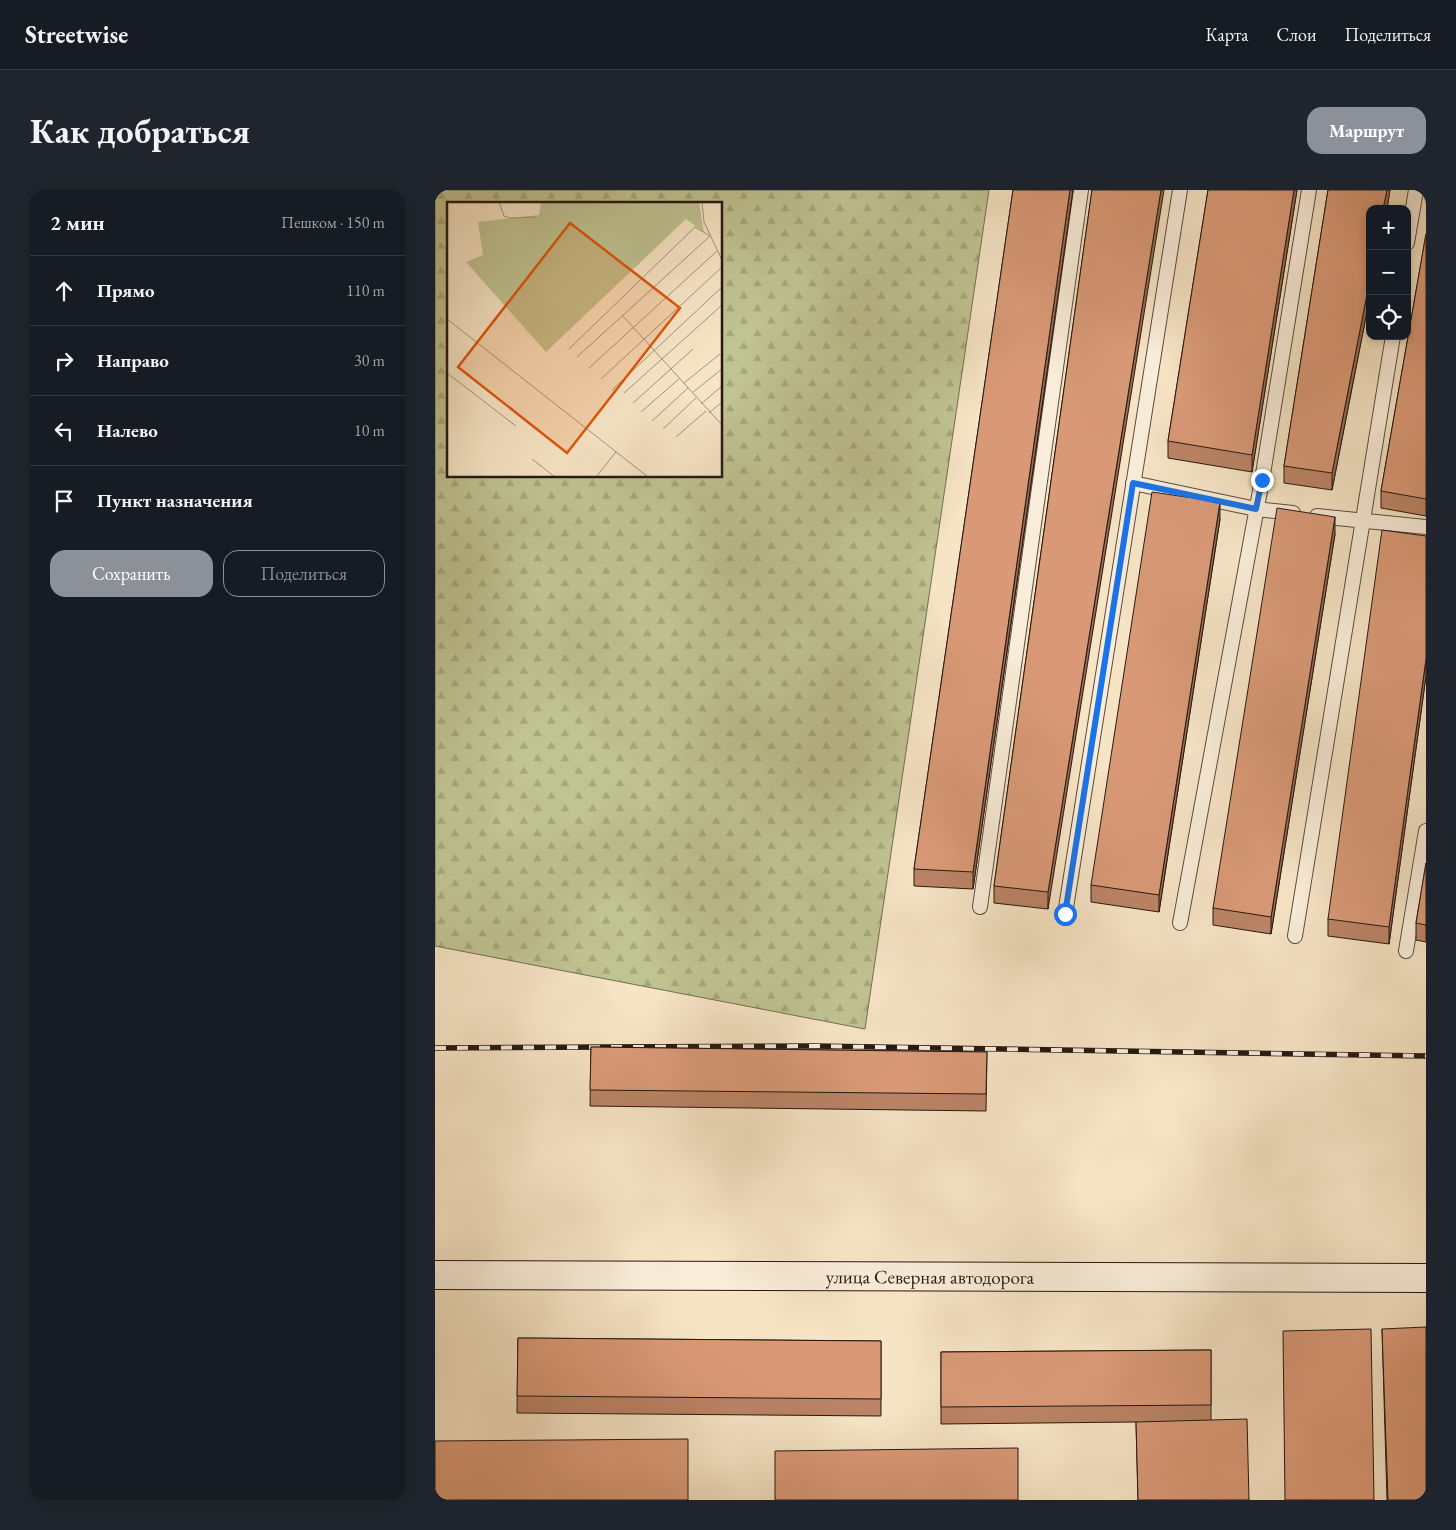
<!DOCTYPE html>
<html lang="ru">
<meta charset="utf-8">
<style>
body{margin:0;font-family:"EB Garamond",serif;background:#20242c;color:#f1f3f6}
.controls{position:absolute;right:15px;top:15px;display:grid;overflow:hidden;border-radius:10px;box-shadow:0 2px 8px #0003}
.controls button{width:45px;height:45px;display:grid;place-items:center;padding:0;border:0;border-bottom:1px solid #363941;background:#171b24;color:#f1f3f6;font:25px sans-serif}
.stop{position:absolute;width:15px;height:15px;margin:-11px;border:4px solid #1a73e8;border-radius:50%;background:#fff}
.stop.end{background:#1a73e8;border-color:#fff;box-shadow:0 1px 5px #0008}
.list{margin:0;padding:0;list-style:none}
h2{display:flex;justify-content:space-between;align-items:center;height:65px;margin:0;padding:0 20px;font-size:21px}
h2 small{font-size:16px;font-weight:400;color:#9ea1a6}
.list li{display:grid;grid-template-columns:32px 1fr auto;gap:15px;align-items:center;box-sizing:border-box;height:70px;padding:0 20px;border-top:1px solid #363941}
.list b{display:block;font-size:19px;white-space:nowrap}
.list em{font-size:16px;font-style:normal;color:#9ea1a6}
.actions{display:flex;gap:10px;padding:15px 20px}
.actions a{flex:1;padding:11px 0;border:1px solid #8c9099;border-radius:15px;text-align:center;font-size:18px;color:#8c9099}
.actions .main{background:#8c9099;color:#fff}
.icon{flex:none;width:28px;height:28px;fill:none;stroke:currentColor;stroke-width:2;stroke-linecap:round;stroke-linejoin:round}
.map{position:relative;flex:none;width:991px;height:1310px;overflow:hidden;border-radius:15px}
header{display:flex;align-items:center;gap:30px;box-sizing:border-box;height:70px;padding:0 25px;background:#171b24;border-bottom:1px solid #363941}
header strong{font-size:24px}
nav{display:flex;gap:28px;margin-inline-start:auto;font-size:18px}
.intro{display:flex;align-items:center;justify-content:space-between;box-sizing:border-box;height:120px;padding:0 30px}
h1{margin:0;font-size:35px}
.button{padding:12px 22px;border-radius:15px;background:#8c9099;color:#fff;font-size:18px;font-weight:700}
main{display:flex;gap:30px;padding:0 30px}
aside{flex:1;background:#171b24;border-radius:15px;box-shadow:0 2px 8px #0003}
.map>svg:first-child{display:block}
.forest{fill:url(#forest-firs);stroke:#736e52;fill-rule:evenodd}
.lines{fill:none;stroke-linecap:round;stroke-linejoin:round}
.lane-casing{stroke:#5a4b40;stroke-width:16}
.secondary-casing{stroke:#261813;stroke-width:30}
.lane{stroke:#f9edd9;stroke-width:14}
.secondary{stroke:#f9edd9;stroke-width:28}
.rail-casing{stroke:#261813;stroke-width:5.5}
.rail{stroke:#f9edd9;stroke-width:4;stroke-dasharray:11;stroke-linecap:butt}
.wall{fill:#bb8466;stroke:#261813}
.shaded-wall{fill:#986b53;stroke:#261813}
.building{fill:#d99977;stroke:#261813}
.route{stroke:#1a73e8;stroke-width:6}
.labels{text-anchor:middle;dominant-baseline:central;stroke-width:4.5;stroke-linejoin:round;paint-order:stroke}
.street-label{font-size:19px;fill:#261813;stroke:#f9edd9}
.inset-road{fill:none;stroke:#a3927e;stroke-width:1}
.view{fill:#de560c;fill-opacity:0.15;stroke:#de560c;stroke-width:2.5}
.inset-edge{fill:none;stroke:#261813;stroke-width:2.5}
</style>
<header>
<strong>Streetwise</strong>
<nav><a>Карта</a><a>Слои</a><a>Поделиться</a></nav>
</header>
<div class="intro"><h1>Как добраться</h1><a class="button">Маршрут</a></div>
<main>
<aside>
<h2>2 мин<small>Пешком · 150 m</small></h2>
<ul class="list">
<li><svg class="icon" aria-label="ahead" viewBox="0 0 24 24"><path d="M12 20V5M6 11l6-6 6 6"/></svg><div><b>Прямо</b></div><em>110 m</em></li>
<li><svg class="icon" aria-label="right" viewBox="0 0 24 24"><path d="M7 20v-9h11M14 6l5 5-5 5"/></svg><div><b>Направо</b></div><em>30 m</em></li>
<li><svg class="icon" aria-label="left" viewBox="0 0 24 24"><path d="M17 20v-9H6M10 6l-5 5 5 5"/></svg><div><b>Налево</b></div><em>10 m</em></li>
<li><svg class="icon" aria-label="arrive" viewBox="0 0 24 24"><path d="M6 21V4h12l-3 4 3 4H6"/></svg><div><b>Пункт назначения</b></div></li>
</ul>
<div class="actions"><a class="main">Сохранить</a><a>Поделиться</a></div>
</aside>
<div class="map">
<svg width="991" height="1310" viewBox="0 0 991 1310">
<defs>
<pattern id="forest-firs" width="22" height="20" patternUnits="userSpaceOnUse" patternTransform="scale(1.25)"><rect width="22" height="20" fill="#c0c392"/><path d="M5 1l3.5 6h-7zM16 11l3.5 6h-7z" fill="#a5a77d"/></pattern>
</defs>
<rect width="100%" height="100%" fill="#f6e4c5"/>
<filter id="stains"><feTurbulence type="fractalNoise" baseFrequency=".004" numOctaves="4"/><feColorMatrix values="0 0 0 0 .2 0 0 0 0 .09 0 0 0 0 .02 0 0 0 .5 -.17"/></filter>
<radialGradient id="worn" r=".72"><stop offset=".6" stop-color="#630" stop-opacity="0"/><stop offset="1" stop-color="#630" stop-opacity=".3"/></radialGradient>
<!-- forest -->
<path class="forest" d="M0,0H554L430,839L0,756ZM14,14H286V286H14Z"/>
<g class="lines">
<!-- lane casing -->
<g class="lane-casing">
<path id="lane" d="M972,53L981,0
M698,293L821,319L858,323
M882,326L991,337
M545,717L646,0
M630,724L745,0
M745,733L827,290L874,0
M860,746L958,146
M971,761L991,641"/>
</g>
<!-- secondary casing -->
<g class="secondary-casing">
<g id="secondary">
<path id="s1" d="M0,1085L991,1088"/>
</g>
</g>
<!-- lane -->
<use href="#lane" class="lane"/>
<!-- secondary -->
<use href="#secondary" class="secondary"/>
<!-- rail casing -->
<g class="rail-casing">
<path id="rail" d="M0,858L378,856L991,866"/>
</g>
<!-- rail -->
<use href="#rail" class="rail"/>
</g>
<!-- wall -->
<path class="wall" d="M578,0H638L538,699L479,696V679Z
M657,0L613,719L559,713V696Z
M773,0H862L817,282L733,268V251Z
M893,0H955L952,19H935V106L897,300L849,293V276Z
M991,44V326L946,318V301Z
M785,329L724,722L656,712V695Z
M900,344L836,744L778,735V718Z
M991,346V486L954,754L893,746V729Z
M991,673V752L981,750V733Z
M156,857L552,862L551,921L155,916Z
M947,1139L991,1310H952Z
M83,1148L446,1151V1226L82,1223Z
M776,1160V1230L814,1310H703L701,1232L506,1234V1162Z"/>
<!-- shaded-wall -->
<path class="shaded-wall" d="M635,0H638L538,699V682Z
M726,0H729L613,719V702Z
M859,0H862L817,282V265Z
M952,0H955L952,19H948Z
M935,89V106L897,300V283Z
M785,312V329L724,722V705Z
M900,327V344L836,744V727Z
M991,469V486L954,754V737Z"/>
<!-- building -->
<path class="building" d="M578,0H635L538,682L479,679Z
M657,0H726L613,702L559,696Z
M773,0H859L817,265L733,251Z
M893,0H952L948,19H935V89L897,283L849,276Z
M991,44V309L946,301Z
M717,302L785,312L724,705L656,695Z
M842,318L900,327L836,727L778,718Z
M947,340L991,346V469L954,737L893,729Z
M991,673V735L981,733Z
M156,857L552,862L551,904L155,900Z
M991,1137V1310H953L947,1139Z
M936,1139L939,1310H850L848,1141Z
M83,1148L446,1151V1209L82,1206Z
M776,1160V1215L506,1217V1162Z
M812,1229L814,1310H703L701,1232Z
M253,1249V1310H0V1251Z
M583,1258V1310H340V1261Z"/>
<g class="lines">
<!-- route -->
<path class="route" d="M630,724L698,293L821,319L827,290"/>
</g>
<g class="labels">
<!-- street labels -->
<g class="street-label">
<text stroke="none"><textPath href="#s1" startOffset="495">улица Северная автодорога</textPath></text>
</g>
</g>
<!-- overview -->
<g transform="translate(12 12)">
<rect width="275" height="275" fill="#f6e4c5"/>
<path d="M252,0L257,30L239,17L99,150L19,60L36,53L31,20L92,13L94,1Z" fill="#c0c392"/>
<path class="inset-road" d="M52,0L57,14L62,16L89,15M255,0L257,20L275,58M175,113L275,223M0,117L201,275M122,147L248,25L263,34L130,155M142,166L270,49M0,171L69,224M154,177L275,65M237,181L273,152M165,188L275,85M177,191L275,103M245,191L275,167M186,201L246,147M254,202L275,184M194,210L233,176M262,211L275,200M205,219L241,186M216,227L249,196M229,235L259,209M85,257L108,275M149,275L169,250"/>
<path class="view" d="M123,21L233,106L120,251L11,165Z"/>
<rect width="275" height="275" class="inset-edge"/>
</g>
<rect width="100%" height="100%" filter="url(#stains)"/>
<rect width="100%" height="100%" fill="url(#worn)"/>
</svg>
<div class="controls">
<button>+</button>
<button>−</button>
<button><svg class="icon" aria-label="locate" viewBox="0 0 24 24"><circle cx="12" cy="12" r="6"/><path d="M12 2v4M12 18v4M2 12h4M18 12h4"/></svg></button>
</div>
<div class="stop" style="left:630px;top:724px"></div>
<div class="stop end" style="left:827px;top:290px"></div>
</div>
</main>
